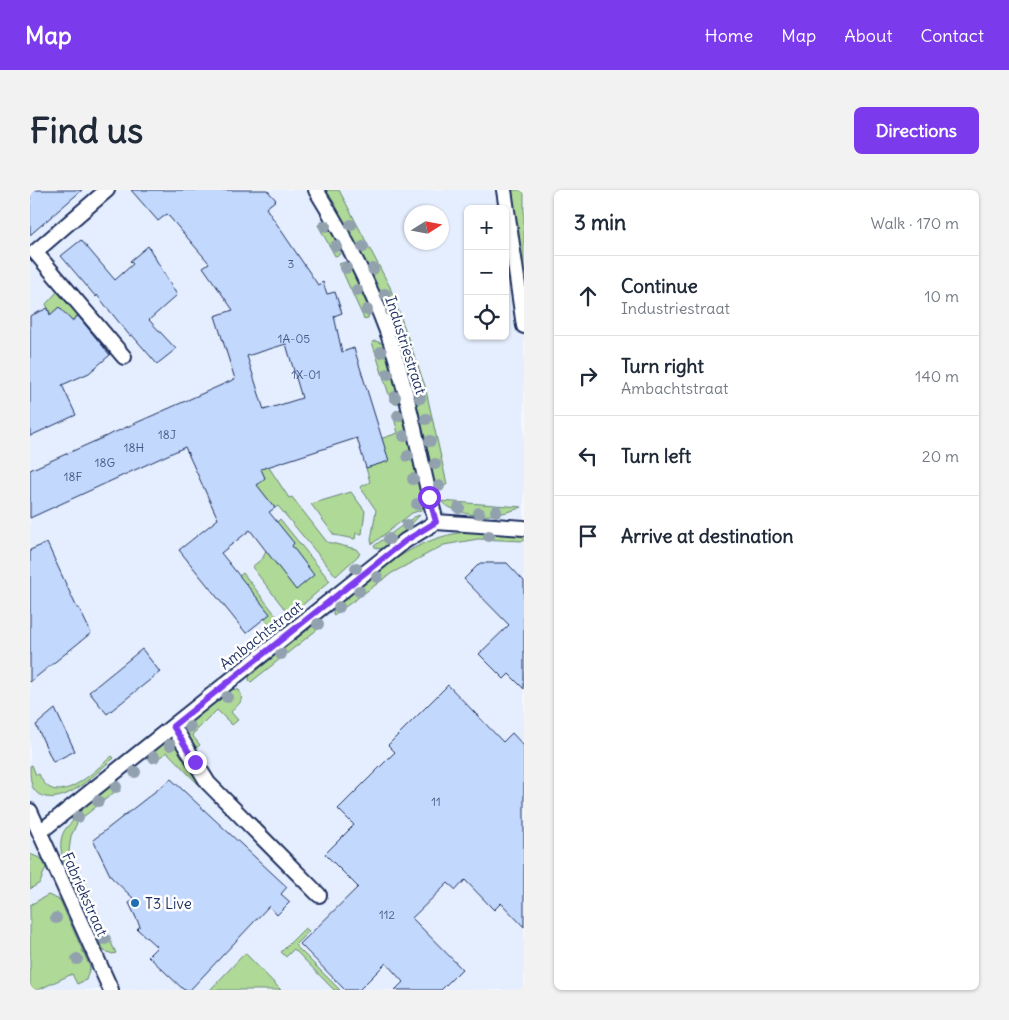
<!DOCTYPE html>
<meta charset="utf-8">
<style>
body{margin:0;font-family:Delius,sans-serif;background:#f2f2f3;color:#1f2937}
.controls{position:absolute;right:15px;top:15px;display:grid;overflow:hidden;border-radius:8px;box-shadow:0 1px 4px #0004}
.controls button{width:45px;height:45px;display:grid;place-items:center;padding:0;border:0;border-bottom:1px solid #e0e1e3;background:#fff;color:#1f2937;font:25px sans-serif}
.compass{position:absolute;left:374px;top:15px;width:45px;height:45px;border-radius:50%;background:#fff;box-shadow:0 1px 4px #0004;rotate:79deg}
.stop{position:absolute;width:15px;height:15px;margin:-11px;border:4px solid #7c3aed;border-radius:50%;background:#fff}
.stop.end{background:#7c3aed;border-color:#fff;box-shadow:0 1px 5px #0008}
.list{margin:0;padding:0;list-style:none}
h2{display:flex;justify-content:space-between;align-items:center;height:65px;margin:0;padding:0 20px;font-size:21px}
h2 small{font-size:16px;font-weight:400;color:#747a83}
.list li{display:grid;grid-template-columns:32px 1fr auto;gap:15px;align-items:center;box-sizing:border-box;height:80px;padding:0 20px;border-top:1px solid #e0e1e3}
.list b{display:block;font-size:19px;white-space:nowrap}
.list p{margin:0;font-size:16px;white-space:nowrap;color:#747a83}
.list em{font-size:16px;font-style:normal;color:#747a83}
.icon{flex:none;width:28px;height:28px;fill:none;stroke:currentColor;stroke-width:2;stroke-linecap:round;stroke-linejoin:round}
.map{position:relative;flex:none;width:494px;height:800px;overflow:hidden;border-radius:8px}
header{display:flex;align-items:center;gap:30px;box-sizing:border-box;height:70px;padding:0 25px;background:#7c3aed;color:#fff}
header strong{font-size:24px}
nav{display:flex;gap:28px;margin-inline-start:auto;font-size:18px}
.intro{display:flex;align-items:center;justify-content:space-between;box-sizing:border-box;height:120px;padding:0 30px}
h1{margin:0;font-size:35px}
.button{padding:12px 22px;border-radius:8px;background:#7c3aed;color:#fff;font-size:18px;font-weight:700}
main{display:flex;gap:30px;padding:0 30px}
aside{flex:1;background:#fff;border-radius:8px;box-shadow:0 1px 4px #0004}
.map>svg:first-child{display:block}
.built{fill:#e5eefe;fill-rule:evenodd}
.green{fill:#afd996;stroke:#65847a}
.building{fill:#c3d8fd;stroke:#1b2f5e;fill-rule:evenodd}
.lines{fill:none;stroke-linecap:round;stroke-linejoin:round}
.minor-casing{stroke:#1b2f5e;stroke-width:18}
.minor{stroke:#fff;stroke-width:14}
.tree{fill:#91a1ae}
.route{stroke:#7c3aed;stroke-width:6}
.poi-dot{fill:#1f6fb2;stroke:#fff;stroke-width:2}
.labels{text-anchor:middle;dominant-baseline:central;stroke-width:5;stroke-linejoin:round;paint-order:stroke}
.number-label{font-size:12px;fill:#455986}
.street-label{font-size:15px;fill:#1b2f5e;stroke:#fff}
.poi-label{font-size:15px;fill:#1b2f5e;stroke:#fff;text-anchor:start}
</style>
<header>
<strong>Map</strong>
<nav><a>Home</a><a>Map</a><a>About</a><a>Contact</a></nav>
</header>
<div class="intro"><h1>Find us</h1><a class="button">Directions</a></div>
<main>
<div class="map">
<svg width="494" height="800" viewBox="0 0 494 800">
<rect width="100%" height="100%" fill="#f3f7ff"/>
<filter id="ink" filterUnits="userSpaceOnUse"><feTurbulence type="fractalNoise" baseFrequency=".02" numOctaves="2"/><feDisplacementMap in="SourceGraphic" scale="10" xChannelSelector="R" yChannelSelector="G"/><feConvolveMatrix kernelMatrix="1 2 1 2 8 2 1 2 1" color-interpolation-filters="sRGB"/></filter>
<g filter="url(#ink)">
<!-- built -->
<path class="built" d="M0,0H494V800H0ZM438,19H475V146H438ZM382,22H412V52H382Z"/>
<!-- green -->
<path class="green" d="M296,0H309L360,97L395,196L417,294L407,303C395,253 386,200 368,151C349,98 325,48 296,0Z
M478,0H494V105Z
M296,30L311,57L309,65L305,66L288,35Z
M315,72L319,73L340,121L338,128L334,129L309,74Z
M27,102L48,125L28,141L16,114Z
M346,151L353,154L370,212L365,214L361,211L342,152Z
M371,219L393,315L392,320L382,323L342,354L341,350L346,320L330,297L340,292L336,278L350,249L368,243L363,224L365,221Z
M238,276L259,308L262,307L297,352L326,359L330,364L306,386L248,316L245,318L226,295L231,278Z
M321,302L335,321L332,344L326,343L325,349L304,345L281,314Z
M410,311L492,317C465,328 434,330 410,311Z
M390,325L377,339L352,359L346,358L344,356L384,327Z
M250,329L300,391L260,426L222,377L233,368L247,332Z
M443,341L494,344V351L448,349L414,355L362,383L304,425L303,424V417C348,382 383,346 443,341Z
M213,383L252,433L245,441L234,428L209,386Z
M286,431H291L293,435L221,492L219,490L220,483Z
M201,499L209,500C215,511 209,514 201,522L208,530L202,535L187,520L162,545L170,555L166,558L165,557L155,542L156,535Z
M138,549L143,551L170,592L168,594L137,562L122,573L119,569V565Z
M82,566L84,568C66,582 40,612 16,607C0,604 0,589 0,576L2,575L6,585L9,584C25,623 65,580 82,566Z
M83,593H88L91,597L48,631L41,646L39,661L69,724L65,725L56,721C49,704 28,669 31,651C32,642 37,636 43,631L40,627Z
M0,664L12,669L16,677L10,693L0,699Z
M18,705L30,710L60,777L56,790L47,794L42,784L8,800H0V715Z
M73,735L86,763L83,764L74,761L67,745L69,737Z
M275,738L279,741L265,755L310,800H304L264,759L256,767L251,762Z
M215,763L251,800H180Z"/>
<!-- building -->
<path class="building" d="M0,0H52L0,45Z
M101,0H237L246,10L236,18L288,95L293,92L297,104L305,102L312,123L304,126L312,162L324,158L359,271L336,278L327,248L231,279L235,288L227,295L245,318L239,322L264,353L262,356L284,385L266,400L220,340L191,363L240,424L216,443L149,360L188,329L155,257L0,328V280L205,189L185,126L203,120L173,77L179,73L137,24L128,31ZM256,154L272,208L234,220L217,166Z
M51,50L85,90L103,74L100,71L118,56L147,105L119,130L146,159L127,174L102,145L100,146L67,105L66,107L31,66Z
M29,117L42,131L48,126L80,165L59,183L32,195L46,225L0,246V126L18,118L20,125Z
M17,353L47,418H49L61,443L0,492V360Z
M450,373H477L494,391V499L479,484L474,489L449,464L479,435L434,389Z
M112,459L130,482L77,524L59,502Z
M418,495L473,552L482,543L494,556V737L471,713L464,720L435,690L426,700L418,693L382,728L432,779L411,800H365L373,792L356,773L329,800H315L270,754L328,697L295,664L324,635L308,619L365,562L358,555Z
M25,519L45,561L23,572L6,535Z
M141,589L257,697L251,704L260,712L247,725L239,716L160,800H154L118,766L127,757L107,739L110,736L99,713L103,708L81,687L63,650Z"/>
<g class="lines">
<!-- minor casing -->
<g class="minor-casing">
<path id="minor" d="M77,0L5,62L94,167
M286,0C318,52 347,106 365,165C382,220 391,276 406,332
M474,0L494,136
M143,536L178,593L289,705
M0,621L81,800
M10,642L375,351L406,332L494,338"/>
</g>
<!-- minor -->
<use href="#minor" class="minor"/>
</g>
<!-- trees -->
<g class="tree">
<circle cx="321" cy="35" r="6"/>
<circle cx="295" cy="36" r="6"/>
<circle cx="306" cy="56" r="6"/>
<circle cx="333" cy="57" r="6"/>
<circle cx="316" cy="78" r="6"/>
<circle cx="343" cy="79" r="6"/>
<circle cx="327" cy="100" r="6"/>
<circle cx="355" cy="104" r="6"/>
<circle cx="337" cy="120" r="6"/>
<circle cx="361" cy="121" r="6"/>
<circle cx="370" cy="144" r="6"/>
<circle cx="351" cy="162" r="6"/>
<circle cx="377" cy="164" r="6"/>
<circle cx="358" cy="184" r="6"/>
<circle cx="365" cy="207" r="6"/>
<circle cx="390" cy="208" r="6"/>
<circle cx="368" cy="226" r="6"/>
<circle cx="396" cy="229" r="6"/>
<circle cx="374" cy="246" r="6"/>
<circle cx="400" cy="251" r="6"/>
<circle cx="378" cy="266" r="6"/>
<circle cx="405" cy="274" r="6"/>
<circle cx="383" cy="289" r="6"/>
<circle cx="409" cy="296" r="6"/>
<circle cx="387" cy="314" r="6"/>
<circle cx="429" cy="318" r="6"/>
<circle cx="466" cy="321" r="6"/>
<circle cx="449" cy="323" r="6"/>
<circle cx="377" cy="335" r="6"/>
<circle cx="459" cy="346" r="6"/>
<circle cx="359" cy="349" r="6"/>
<circle cx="326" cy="378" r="6"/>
<circle cx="347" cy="387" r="6"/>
<circle cx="329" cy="401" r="6"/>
<circle cx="309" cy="417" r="6"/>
<circle cx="288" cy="434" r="6"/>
<circle cx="251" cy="464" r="6"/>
<circle cx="197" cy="507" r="6"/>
<circle cx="160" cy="537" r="6"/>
<circle cx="140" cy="555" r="6"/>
<circle cx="124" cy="567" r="6"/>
<circle cx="105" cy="582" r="6"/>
<circle cx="86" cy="597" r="6"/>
<circle cx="68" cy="611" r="6"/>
<circle cx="48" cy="627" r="6"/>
<circle cx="45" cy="684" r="6"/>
<circle cx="57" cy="712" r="6"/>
<circle cx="26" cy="728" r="6"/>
<circle cx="75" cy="749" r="6"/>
<circle cx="47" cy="769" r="6"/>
</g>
</g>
<g class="lines" filter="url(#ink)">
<!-- route -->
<path class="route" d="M165,572L143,536L375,351L406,332L399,307"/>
</g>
<!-- markers -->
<circle class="poi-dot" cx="105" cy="713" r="5"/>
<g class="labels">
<!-- number labels -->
<g class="number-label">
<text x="261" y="73">3</text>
<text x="264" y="148">1A-05</text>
<text x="276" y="184">1X-01</text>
<text x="137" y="244">18J</text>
<text x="104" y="257">18H</text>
<text x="75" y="272">18G</text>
<text x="43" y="286">18F</text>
<text x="406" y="611">11</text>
<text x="357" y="724">112</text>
</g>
<!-- street labels -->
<g class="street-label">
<text transform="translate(376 155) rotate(72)">Industriestraat</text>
<text transform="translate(231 445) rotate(-38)">Ambachtstraat</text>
<text transform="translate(55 704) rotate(66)">Fabriekstraat</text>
</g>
<!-- poi labels -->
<g class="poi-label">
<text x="115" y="713">T3 Live</text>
</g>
</g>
</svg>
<div class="controls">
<button>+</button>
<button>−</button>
<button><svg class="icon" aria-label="locate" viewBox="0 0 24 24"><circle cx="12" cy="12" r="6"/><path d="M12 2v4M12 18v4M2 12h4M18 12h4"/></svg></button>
</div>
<svg class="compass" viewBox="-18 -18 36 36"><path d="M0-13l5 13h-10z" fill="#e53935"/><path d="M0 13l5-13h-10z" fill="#747a83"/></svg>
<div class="stop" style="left:399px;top:307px"></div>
<div class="stop end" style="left:165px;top:572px"></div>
</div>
<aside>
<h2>3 min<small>Walk · 170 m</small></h2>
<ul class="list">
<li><svg class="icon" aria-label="ahead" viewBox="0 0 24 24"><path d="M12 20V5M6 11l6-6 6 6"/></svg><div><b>Continue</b><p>Industriestraat</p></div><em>10 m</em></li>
<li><svg class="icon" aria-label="right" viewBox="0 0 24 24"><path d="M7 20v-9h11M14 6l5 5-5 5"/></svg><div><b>Turn right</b><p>Ambachtstraat</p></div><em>140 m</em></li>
<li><svg class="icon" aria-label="left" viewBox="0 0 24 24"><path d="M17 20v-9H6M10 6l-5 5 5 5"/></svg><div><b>Turn left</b></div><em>20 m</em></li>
<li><svg class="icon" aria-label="arrive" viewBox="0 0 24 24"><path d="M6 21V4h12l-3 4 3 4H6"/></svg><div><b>Arrive at destination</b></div></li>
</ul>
</aside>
</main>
